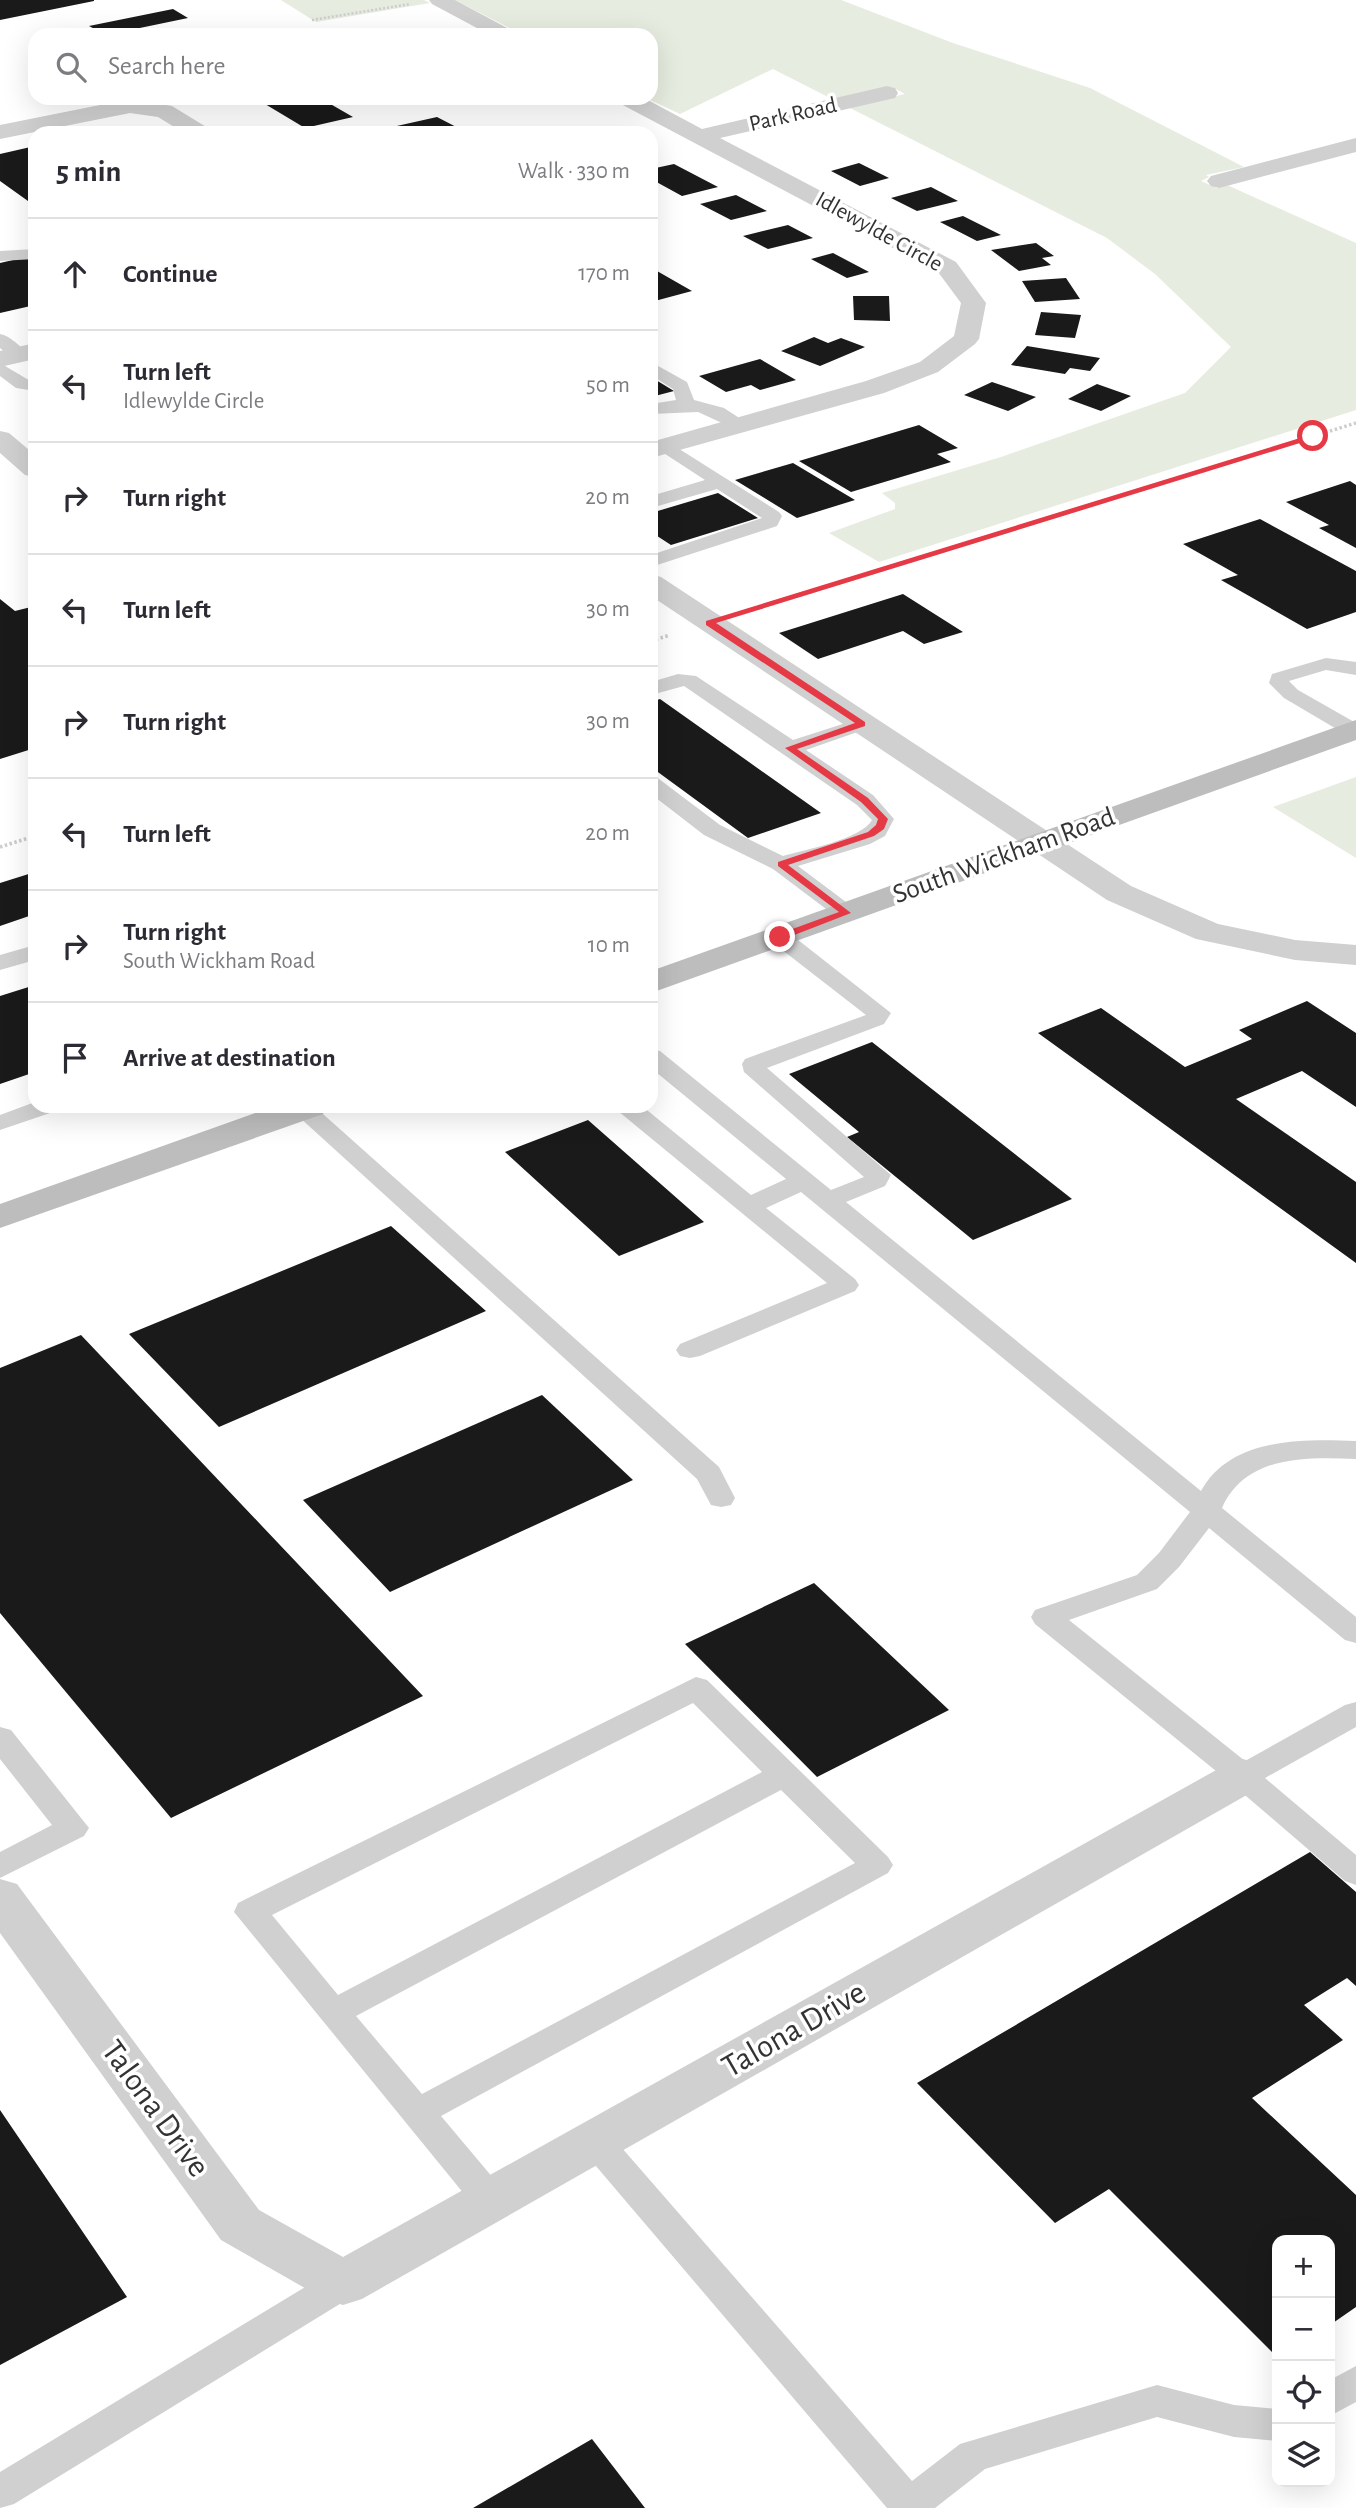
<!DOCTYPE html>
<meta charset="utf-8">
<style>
body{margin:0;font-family:"Alegreya Sans",sans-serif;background:#f7f7f7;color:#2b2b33}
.controls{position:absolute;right:21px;bottom:21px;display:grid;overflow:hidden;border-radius:14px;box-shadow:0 7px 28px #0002}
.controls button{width:63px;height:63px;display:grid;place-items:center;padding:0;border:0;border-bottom:2px solid #e1e1e2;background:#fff;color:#2b2b33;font:35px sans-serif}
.stop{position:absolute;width:21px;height:21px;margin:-16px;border:5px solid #e63946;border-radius:50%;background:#fff}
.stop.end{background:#e63946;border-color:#fff;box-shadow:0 2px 7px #0008}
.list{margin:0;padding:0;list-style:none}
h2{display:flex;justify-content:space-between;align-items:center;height:91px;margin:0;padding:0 28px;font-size:30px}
h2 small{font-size:23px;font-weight:400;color:#7c7c81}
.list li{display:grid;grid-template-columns:46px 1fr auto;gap:21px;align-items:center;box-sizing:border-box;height:112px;padding:0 28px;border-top:2px solid #e1e1e2}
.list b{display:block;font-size:26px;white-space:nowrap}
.list p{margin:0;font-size:23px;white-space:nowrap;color:#7c7c81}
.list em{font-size:23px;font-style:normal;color:#7c7c81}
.icon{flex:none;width:38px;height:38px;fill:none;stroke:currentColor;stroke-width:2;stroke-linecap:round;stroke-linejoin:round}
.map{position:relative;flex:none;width:1356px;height:2508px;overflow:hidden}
.search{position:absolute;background:#fff;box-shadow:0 7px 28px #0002;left:28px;top:28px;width:630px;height:77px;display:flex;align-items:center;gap:18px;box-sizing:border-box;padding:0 24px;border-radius:21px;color:#7c7c81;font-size:26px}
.panel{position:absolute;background:#fff;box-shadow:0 7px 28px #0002;left:28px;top:126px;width:630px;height:987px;border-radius:21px}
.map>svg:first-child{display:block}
.green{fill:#e6ecdf}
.building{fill:#1a1a1a}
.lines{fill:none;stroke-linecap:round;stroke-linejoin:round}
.path-far1{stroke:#cdcdcd;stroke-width:2.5;stroke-dasharray:2 2;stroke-linecap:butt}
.path{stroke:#cdcdcd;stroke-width:3.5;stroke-dasharray:2.5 2.5;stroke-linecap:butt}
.lane{fill:#d0d0d0;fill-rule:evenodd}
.street{fill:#d0d0d0;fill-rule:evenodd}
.secondary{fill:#bdbdbd;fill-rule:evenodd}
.route{fill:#e63946}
.labels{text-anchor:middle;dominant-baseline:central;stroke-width:7;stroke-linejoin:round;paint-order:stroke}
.far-street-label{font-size:23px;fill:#333;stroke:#fff}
.street-label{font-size:28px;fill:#333;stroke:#fff}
.near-street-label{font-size:33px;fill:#333;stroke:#fff}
</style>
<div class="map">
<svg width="1356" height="2508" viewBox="0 0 1356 2508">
<rect width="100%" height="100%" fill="#fff"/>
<!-- green -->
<path class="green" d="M281,0H424L430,3L316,22Z
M455,0H841L953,43L1090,88L1244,167L1206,175L1209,177L1201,181L1217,188L1227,185L1356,243V410L879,562L829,533L895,509V503L882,493L1001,457L1185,393L1231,347L1155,274L1107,238L848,107L905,94L892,87L834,100L773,69L680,114L646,98H651V35H523Z
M1356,777V858L1273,807Z"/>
<!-- building -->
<path class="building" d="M0,0H94V1L0,20Z
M173,9L188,18L106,35L89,26Z
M255,98H320L353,117L305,128Z
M437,117L464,131L370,133V132Z
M35,146V206L0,181V154Z
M859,163L889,178L860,186L831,171Z
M674,164L718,187L682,196L651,179V169Z
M931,187L958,201L917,211L891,198Z
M736,195L767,211L731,220L700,204Z
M963,216L1001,235L977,241L940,222Z
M788,225L813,238L768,249L743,236Z
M1036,243L1054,256L1042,258L1051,265L1019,271L991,250Z
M833,253L869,272L847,278L811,259Z
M26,257L35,263V305L0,313V263Z
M657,271L692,291L651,302V272Z
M1066,278L1080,299L1035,302L1022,281Z
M853,296H889L890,321L854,320Z
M1041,312L1081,315L1075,338L1035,335Z
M814,337L828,343L841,338L865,347L820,366L781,351Z
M1027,346L1100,358L1090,371L1070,368L1065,374L1011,365Z
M760,359L796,380L760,390L751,385L726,392L699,376Z
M651,377L674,391L651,397Z
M992,382L1036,397L1008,411L964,395Z
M1097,384L1131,396L1101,411L1068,399Z
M919,425L958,448L937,454L951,462L851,492L799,461Z
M793,463L855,500L797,518L735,480Z
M1350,481L1356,485V548L1319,528L1329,525L1286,502Z
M718,493L758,518L671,545L651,532V513Z
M1260,519L1356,571V612L1307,629L1221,580L1238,575L1183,544Z
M903,594L963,632L924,644L903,631L818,659L779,633Z
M0,599L15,611L35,606V748L0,759Z
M660,699L821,813L748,838L651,767V702Z
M35,872V914L0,926V883Z
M35,985V1072L0,1084V996Z
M1307,1001L1356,1033V1107L1302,1071L1236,1099L1356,1182V1263L1038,1033L1101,1008L1185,1067L1252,1039L1239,1030Z
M872,1042L1072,1199L973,1240L847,1137L859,1132L789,1074Z
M588,1120L704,1222L619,1256L505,1152Z
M391,1226L486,1311L219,1427L129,1334Z
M81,1335L423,1696L171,1818L0,1613V1368Z
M542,1395L633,1480L390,1592L303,1500Z
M814,1583L949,1710L817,1777L685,1644Z
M1310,1852L1356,1892V1986L1347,1978L1304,2005L1343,2040L1252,2098L1356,2195V2307L1330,2325V2240H1277V2357L1109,2189L1055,2223L917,2083Z
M0,2110L127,2297L0,2365Z
M592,2439L645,2508H473Z"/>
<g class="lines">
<!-- path-far1 -->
<path class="path-far1" d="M312,20L410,4"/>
<!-- path -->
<path class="path" d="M752,610L1356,423
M651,641L670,635
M0,847L35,836"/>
<!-- lane -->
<path class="lane" d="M35,249V259L0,261V251Z
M0,334C10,336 21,346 28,355L25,359H13L0,348Z
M651,362L687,382L694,400L724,408L750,425L747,429H735L698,412L651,414V404L676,400L673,389L651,375Z
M0,363L27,379L35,381V391L16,388L0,376Z
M665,440L779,512L782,516L777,526L651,567V555L762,518L717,489L651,508V496L705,480L659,450L656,446Z
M1326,658L1356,662V675L1326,670L1289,681L1298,690L1356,723V735L1345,734L1284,698L1269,683L1272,674Z
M678,674L696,676L793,740L855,720H869L873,724L869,728L806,750L873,795L894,819L885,836L870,844L798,866L854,908L857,913L854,918H838L773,869L704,835L651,794V777L659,779L720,825L783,856C804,850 862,839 872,820L857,805L684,686L651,695V682Z
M780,930L788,932L891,1013L884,1024L767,1068L891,1175L885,1186L846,1202L1201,1491C1231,1437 1303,1439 1356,1441V1459C1306,1457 1246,1455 1222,1508L1356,1617V1643L1345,1640L1209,1528L1179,1567L1157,1589L1069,1620L1245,1761L1345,1705L1356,1702V1727L1265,1778L1356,1855V1885L1345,1881L1232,1784L1035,1624L1031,1617L1035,1610L1137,1575L1159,1553L1190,1512L801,1192L766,1208L855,1279L859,1285L855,1291L700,1356L690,1358L680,1356L676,1350L680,1344L827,1283L618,1111L615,1106H642L751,1195L786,1179L651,1068V1049L660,1051L831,1190L864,1177L744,1072L742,1064L745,1059L866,1015L772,942L768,937L772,932Z
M35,945V960L0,970V955Z
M35,1102V1106H59L56,1111L0,1130V1115Z
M287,1106H314L719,1467L735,1498L731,1505L721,1507L711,1505L697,1479Z
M696,1677L707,1680L888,1857L893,1865L888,1873L441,2116L504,2191L509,2201L504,2211L491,2215L478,2211L234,1912L238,1903ZM693,1703L762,1772L338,1995L272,1915ZM781,1790L855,1863L422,2094L356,2016Z
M0,1727L11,1730L89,1828L84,1836L0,1878V1852L52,1825L0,1759Z
M596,2128L608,2132L912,2481L960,2444L1157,2385L1234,2405L1277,2409V2441L1234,2437L1157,2417L985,2469L935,2508H887L584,2152L579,2142L584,2132Z
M343,2268L356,2272L361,2283L356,2294L14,2504L0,2508V2472L330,2272Z
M1356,2366V2402L1330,2416V2380Z"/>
<!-- street -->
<path class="street" d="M429,0H455L513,31L517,35H490L432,4Z
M887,86L895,88L898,93L895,98L720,138L956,262L986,303L979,339L975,344L938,372L884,393L651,458V442L866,381L920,362L954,336L961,303L938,272L619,103L616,98H644L702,129Z
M130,99L172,106L208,128L211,133H184L158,117L130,113L0,139V125Z
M1356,138V152L1219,188L1211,186L1207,181L1211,176Z
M35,343V359L0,367V351Z
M0,431L9,433L35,455V477L25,475L0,453Z
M651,574L661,577L1131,886L1218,924L1295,940L1356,945V965L1295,960L1196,939L1107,900L651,596Z
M1243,1759L1259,1764L1266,1776L1259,1788L362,2299L343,2305L324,2299L221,2240L0,1933V1879L17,1884L259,2210L343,2257L1227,1764Z"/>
<!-- secondary -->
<path class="secondary" d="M1356,720V740L651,993V971Z
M275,1106H328L323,1114L0,1228V1204Z"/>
</g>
<!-- route -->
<path class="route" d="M1313,434L1316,438L716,623L865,722V726L797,749L868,798L888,819L884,829L874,836L788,865L851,913L784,939H776V935L839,912L778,866V862L868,832L876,825L878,819L861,802L785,748L855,723L706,625V621Z"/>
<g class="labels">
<!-- far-street labels -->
<g class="far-street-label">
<text transform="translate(793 115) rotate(-13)">Park Road</text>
<text transform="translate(879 232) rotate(29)">Idlewylde Circle</text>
</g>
<!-- street labels -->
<g class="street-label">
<text transform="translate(1004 856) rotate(-20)">South Wickham Road</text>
</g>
<!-- near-street labels -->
<g class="near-street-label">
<text transform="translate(794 2030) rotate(-30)">Talona Drive</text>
<text transform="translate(155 2109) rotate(54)">Talona Drive</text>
</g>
</g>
</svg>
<div class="controls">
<button>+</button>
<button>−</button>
<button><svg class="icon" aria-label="locate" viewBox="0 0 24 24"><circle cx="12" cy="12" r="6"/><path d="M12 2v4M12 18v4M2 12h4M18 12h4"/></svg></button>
<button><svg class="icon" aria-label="layers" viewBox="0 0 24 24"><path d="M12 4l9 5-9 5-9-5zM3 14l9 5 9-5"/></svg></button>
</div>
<div class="stop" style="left:1313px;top:436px"></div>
<div class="stop end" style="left:780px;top:937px"></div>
<div class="search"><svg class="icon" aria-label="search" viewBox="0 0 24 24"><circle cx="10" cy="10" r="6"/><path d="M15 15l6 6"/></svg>Search here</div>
<section class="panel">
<h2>5 min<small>Walk · 330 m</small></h2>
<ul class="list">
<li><svg class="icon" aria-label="ahead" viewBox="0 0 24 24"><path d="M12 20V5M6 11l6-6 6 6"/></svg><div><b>Continue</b></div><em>170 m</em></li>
<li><svg class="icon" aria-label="left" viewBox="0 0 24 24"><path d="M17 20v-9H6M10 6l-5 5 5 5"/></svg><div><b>Turn left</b><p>Idlewylde Circle</p></div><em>50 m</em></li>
<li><svg class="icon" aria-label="right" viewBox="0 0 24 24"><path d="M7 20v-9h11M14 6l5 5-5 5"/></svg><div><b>Turn right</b></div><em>20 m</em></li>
<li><svg class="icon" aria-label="left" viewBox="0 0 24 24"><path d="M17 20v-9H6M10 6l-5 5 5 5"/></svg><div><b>Turn left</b></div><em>30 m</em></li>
<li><svg class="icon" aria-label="right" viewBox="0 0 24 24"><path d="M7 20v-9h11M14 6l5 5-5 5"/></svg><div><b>Turn right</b></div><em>30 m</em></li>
<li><svg class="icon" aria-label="left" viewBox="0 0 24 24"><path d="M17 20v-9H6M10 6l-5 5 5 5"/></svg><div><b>Turn left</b></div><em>20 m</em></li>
<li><svg class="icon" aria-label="right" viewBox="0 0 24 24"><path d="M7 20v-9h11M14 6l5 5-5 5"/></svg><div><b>Turn right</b><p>South Wickham Road</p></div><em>10 m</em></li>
<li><svg class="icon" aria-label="arrive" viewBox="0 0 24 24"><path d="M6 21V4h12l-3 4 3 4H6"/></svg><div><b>Arrive at destination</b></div></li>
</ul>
</section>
</div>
